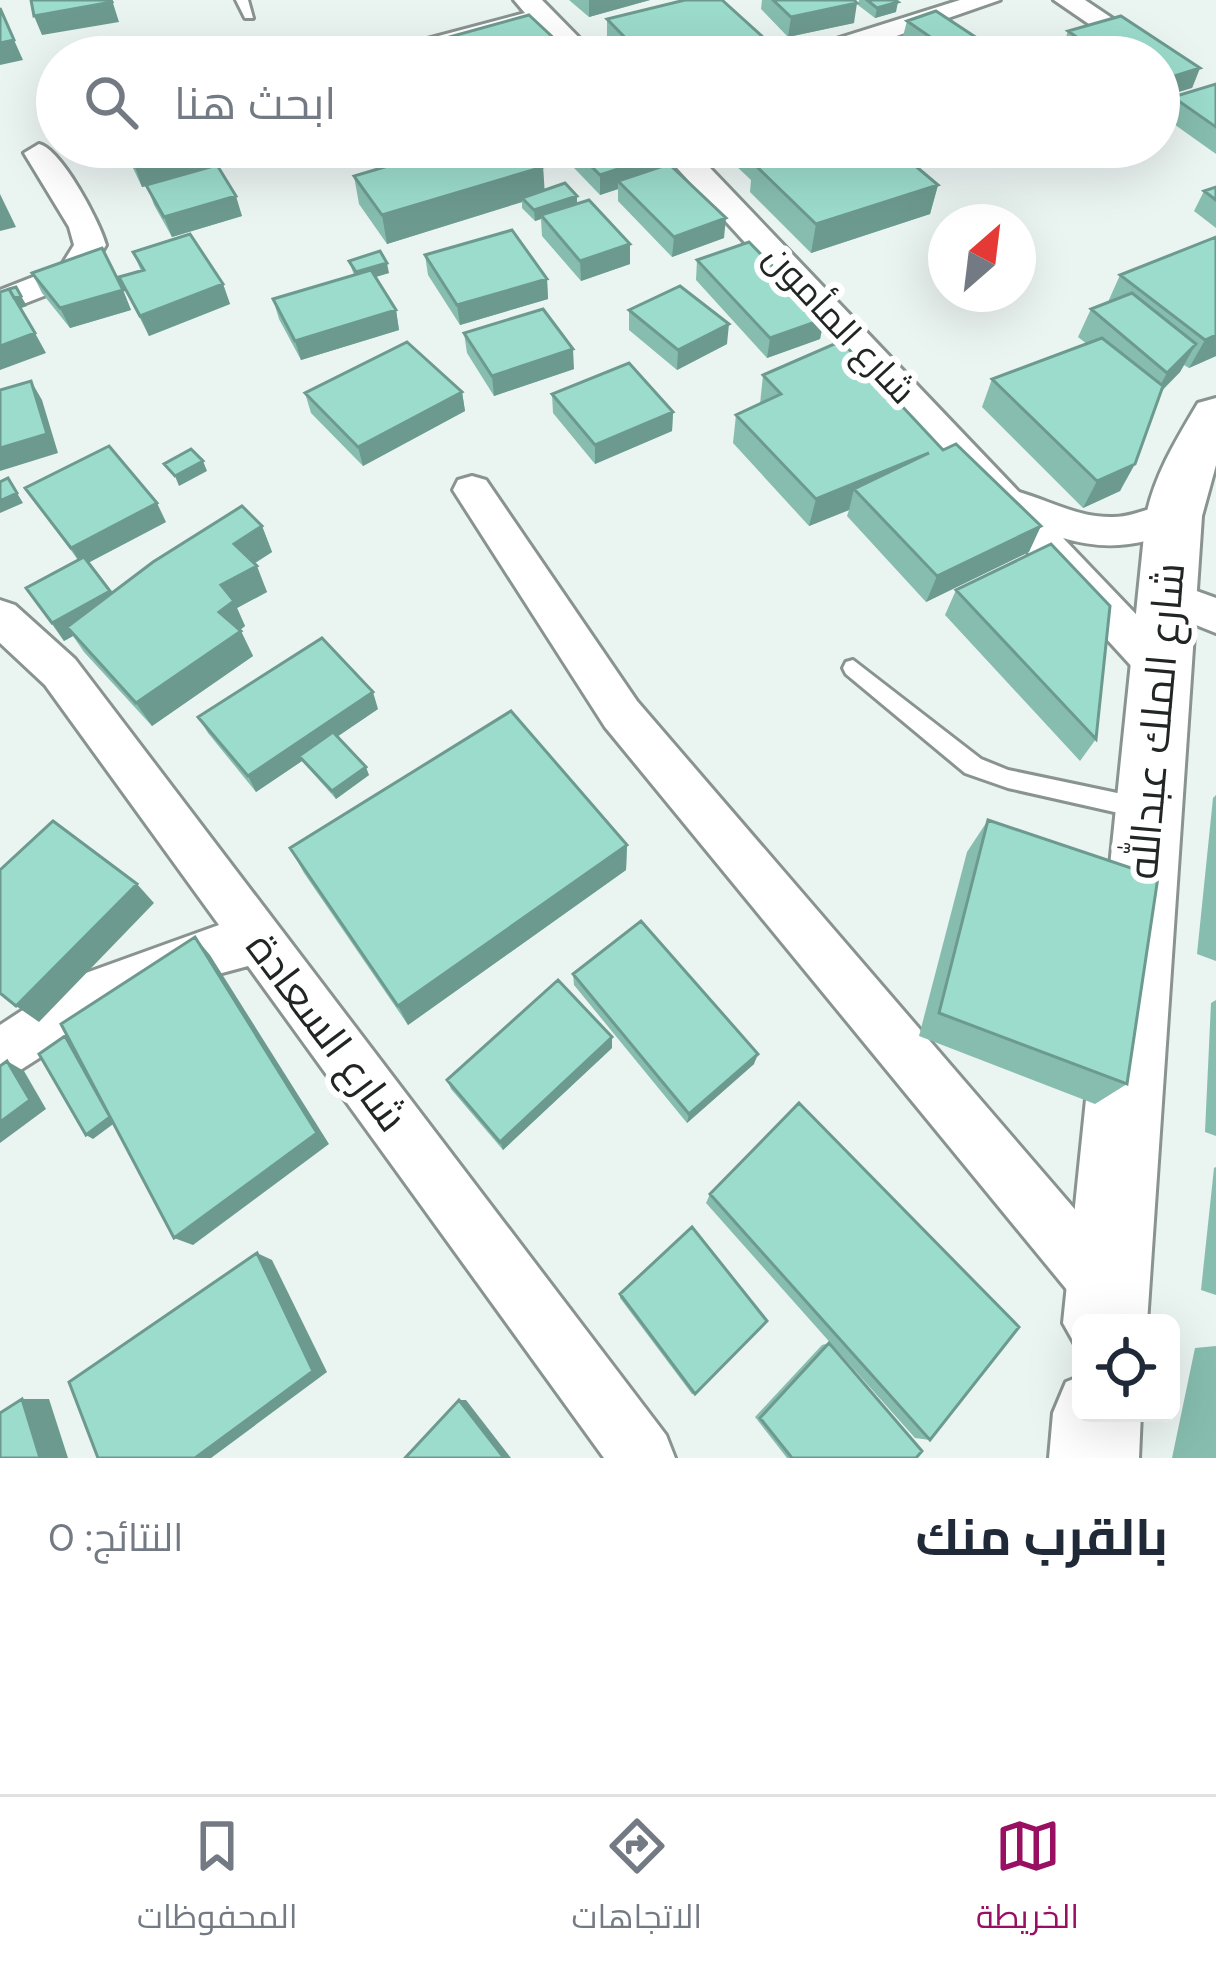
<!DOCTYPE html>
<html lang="ar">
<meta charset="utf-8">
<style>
body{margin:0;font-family:"DM Sans",Cairo,sans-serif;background:#f2f2f3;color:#1f2937;direction:rtl}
.controls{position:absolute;right:36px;bottom:36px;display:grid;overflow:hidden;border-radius:18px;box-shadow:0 12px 48px #0002}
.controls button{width:108px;height:108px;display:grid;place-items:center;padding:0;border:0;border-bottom:3px solid #e0e1e3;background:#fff;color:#1f2937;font:60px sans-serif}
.compass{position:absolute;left:928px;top:204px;width:108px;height:108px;border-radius:50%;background:#fff;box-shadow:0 12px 48px #0002;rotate:28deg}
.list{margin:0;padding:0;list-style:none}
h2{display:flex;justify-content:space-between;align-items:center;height:156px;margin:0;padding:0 48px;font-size:51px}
h2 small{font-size:39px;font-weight:400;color:#747a83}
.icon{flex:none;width:66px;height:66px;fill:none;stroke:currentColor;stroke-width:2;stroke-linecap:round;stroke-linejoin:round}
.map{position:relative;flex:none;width:1216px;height:1458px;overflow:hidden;direction:ltr}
.search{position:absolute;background:#fff;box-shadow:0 12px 48px #0002;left:36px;right:36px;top:36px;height:132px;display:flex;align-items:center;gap:30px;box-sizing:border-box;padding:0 42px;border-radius:66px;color:#747a83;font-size:45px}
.sheet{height:336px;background:#fff}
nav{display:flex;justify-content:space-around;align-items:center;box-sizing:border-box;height:168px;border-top:3px solid #e0e1e3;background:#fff;font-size:33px;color:#747a83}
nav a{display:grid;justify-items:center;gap:6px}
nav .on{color:#990f62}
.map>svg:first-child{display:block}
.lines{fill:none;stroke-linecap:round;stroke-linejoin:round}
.service-casing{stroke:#899390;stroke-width:6}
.minor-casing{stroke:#899390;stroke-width:6}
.secondary-casing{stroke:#899390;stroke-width:6}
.service{fill:#fff;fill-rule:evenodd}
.minor{fill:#fff;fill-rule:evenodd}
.secondary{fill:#fff;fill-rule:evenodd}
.wall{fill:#86bdaf}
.shaded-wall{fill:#6d9a8f}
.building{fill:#9cdccc;stroke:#6d9a8f;stroke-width:3}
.labels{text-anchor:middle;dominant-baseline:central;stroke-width:12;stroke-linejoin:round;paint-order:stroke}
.far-street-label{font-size:36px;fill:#212524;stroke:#fff}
.street-label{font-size:42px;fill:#212524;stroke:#fff}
</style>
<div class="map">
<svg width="1216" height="1458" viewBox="0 0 1216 1458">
<rect width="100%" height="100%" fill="#eaf4f1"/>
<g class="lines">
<!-- service casing -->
<g class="service-casing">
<path id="service" d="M236,0H248L253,18H245Z
M853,660L981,759L1008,770L1141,798L1149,801L1152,808L1149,815L1141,818L1008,788L965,773L846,674L843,668L846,662Z"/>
</g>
<!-- minor casing -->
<g class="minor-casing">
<path id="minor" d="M514,0H542L598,57H569L538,26L423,57H378L382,51L525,13Z
M960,0H1000L836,57H794L798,51Z
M1054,0H1085L1170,57L1159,65V57H1137Z
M39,144C61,149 100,222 106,245L85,280L0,313V290L61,266L74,245L69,227L24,153Z
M658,147H690L1019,492C1050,501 1079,518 1113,517C1140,517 1163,498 1188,506L1194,516L1188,526C1145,545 1109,552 1063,538L1175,655L1182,668L1175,681L1160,686L1145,681Z
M472,476L486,480L637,701L1128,1271L1137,1292L1128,1313L1107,1322L1086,1313L605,727L453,490L458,480Z
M1166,580L1216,598V633L1151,607L1145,596L1151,585Z
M0,600L15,605L75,659L666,1435L675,1458H604L248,966L181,984L108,1014L0,1083V1025L72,978L219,925L45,685L0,643Z"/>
</g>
<!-- secondary casing -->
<g class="secondary-casing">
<path id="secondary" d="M1216,398V465L1202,516L1147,1323H1081V1355L1063,1323L1146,516C1155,474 1176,440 1198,403Z
M1081,1376V1413H1141L1139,1458H1049L1053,1413L1066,1382Z"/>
</g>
<!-- service -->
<use href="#service" class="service"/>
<!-- minor -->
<use href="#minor" class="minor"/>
<!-- secondary -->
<use href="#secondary" class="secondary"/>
</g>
<!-- wall -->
<path class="wall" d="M569,0H650L589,17Z
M762,0H854V23L788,37L761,9Z
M859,0H895L896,12L875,18L858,5Z
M607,19L762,57H617L607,47Z
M907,21L983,42L978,57H844L904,41L902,40Z
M1068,31L1200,68L1192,88L1159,57H1070L1061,51Z
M1216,84V154L1164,117L1173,97Z
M123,147H217L222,165L217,166L242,216L172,237L154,205L147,186L142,187Z
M554,147H660L667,165L724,238L672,257L618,201V189L600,195Z
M716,147H805L938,185L930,214L811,253L750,192L751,180Z
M542,150L532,154L543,167L544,190L577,196V204L630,264L581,281L542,236L541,219L535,221L522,208V202L387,244L359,204L354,176Z
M1216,187V228L1194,211L1204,191Z
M1216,237V356L1189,368L1184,365L1180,372L1162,391L1120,491L1083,508L982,407L992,379L1087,344L1078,337L1091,309L1108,302L1120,275Z
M133,252L223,284L230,304L149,336L119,277L141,271Z
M425,255L547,279L548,299L460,325L428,275Z
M697,260L824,319L820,339L767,358L696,280Z
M349,261L389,273L375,277L396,310L399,330L301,360L279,319L273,299L354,275Z
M32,273L123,290L131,310L70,328L42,293Z
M629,310L727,344L677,370L629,330Z
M464,333L574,369L494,396L467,353Z
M763,375L1029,552L926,602L847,516L849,510L809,526L733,443L736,415L760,404Z
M462,392L465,411L363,466L311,413L305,393Z
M552,394L673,412L672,431L595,464L553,413Z
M25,488L166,522L88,563L111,593L262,526L272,552L254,564L267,592L237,608L245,626L240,630L253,656L152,726L84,652L73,636L64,641L26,588L78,560Z
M956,590L1096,739L1080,761L945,615Z
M378,709L338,736L369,775L336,799L302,761L256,792L208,733L198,717Z
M1216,795V961L1197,954L1213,798Z
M988,820L1127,1084L1095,1104L919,1036L967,852Z
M627,845L626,870L408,1025L304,873L290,848Z
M573,974L754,1064L687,1123L574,985Z
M1216,1000V1136L1205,1132L1211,1003Z
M612,1048L503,1150L451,1089L447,1080Z
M1216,1167V1295L1201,1290L1214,1168Z
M710,1194L930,1440L915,1438L706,1203Z
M620,1294L695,1394H692L620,1298Z
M829,1343L916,1458H787L755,1417L822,1345Z
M1216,1346V1458H1172L1195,1348Z"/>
<!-- shaded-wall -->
<path class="shaded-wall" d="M112,0L119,22L42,35L34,16Z
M589,0H650L589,17Z
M898,2L896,12L875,18L877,8Z
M857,3L854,23L788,37L791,17Z
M765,39L762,57H694Z
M14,40L23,60L0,65V43Z
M983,42L978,57H951L952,52Z
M560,44V57H515Z
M1200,68L1192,88L1159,98V81Z
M208,147H217L222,165L142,187L135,167Z
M519,147H542V150L516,158Z
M667,153L666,173L618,181V189L600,195V175Z
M543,167L545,195L522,198V202L387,244L382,215Z
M938,185L930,214L811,253L816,224Z
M0,194L16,227L0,231Z
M236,196L242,216L172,237L164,217Z
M577,196V206L541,215V219L535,221L534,210Z
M726,218L724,238L672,257L674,237Z
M630,244V264L581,281L580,261Z
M387,263L389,273L359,282L356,272Z
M547,279L548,299L460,325L457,305Z
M223,284L230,304L149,336L140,316Z
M123,290L131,310L70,328L60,308Z
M21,296L27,306L0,315V303Z
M396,310L399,330L301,360L295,341Z
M824,319L820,339L767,358L770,338Z
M729,324L727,344L677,370L678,350Z
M35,333L46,353L0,370V346Z
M1216,335V356L1189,368L1205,340Z
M1196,344L1180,372L1152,400L1167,373Z
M573,349L574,369L494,396L492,376Z
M31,381L42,400L58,453L0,471V448Z
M462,392L465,411L363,466L358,447Z
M673,412L672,431L595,464V445Z
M929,453L854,489L849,510L809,526L816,499Z
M203,461L207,471L179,486L175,476Z
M1135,464L1120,491L1083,508L1097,481Z
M17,493L23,503L0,513V501Z
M157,503L166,522L82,566L71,548Z
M262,526L272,552L245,569L234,544Z
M1041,526L1029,552L926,602L937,576Z
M257,566L267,592L237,608L245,626L231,637L219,612L221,585Z
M110,591L121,609L67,627L73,636L64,641L52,623Z
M241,631L253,656L152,726L136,703Z
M373,692L378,709L303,760L299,756L302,761L256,792L248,776Z
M366,767L369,775L336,799L332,791Z
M627,845L626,870L408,1025L398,1006Z
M137,884L154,903L39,1022L16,1006Z
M195,937L210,955L329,1144L193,1245L174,1238Z
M65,1036L72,1041L120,1119L93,1139L86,1135Z
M612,1037V1048L503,1150L500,1142Z
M758,1054L754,1064L687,1123L689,1114Z
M7,1061L24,1071L46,1109L0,1143V1122Z
M257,1253L272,1260L327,1372L211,1458H195Z
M22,1399H49L68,1458H40Z
M459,1400H466L511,1458H504Z"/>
<!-- building -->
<path class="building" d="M31,0H111L112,2L34,16Z
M685,0H722L765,39L694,57H644L607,19Z
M773,0H854L857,3L791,17Z
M867,0H895L898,2L877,8Z
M0,8L14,40L0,43Z
M936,11L983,42L952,52L907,21Z
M529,15L560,44L515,57H422L413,47Z
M1121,16L1200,68L1159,81V57H1105L1068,31Z
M907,41L927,56L844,57Z
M562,51L568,57H541Z
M1216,84V127L1173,97Z
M124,147H208L135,167Z
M452,147H526L543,167L382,215L354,176Z
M572,147H660L667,153L600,175Z
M739,147H805L756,162Z
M807,147H893L938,185L816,224L753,163Z
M669,164L726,218L674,237L618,181Z
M217,165L236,196L164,217L146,185Z
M565,183L577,196L534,210L522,198Z
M1216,187V200L1204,191Z
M589,200L630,244L580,261L541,215Z
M512,230L547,279L457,305L425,255Z
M190,234L223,284L140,316L119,277L144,270L133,252Z
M1216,237V335L1205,340L1120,275Z
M749,242L824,319L770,338L697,260Z
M102,248L123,290L60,308L32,273Z
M380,251L387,263L356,272L349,261Z
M371,270L396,310L295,341L273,299Z
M680,286L729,324L678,350L629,310Z
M16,287L21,296L14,298L9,289Z
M9,289L35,333L0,346V292Z
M1132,293L1196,344L1167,373L1091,309Z
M543,309L573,349L492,376L464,333Z
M1102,338L1163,386L1135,464L1097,481L992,379Z
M841,341L943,450L956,444L1041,526L937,576L854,489L929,453L816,499L736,415L781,394L763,375Z
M407,342L462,392L358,447L305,393Z
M629,363L673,412L595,445L552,394Z
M31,381L47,434L0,448V390Z
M109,446L157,503L71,548L25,488Z
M191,449L203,461L175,476L164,464Z
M8,478L17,493L0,501V482Z
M242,506L262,526L234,544L257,566L221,585L234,601L219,612L241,631L136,703L67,627L153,562Z
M1051,544L1110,606L1096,739L956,590Z
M84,557L110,591L52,623L26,588Z
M322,638L373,692L248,776L198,717Z
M511,711L627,845L398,1006L290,848Z
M333,732L366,767L332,791L299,756Z
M988,820L1158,877L1127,1084L939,1013Z
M53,821L137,884L16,1006L0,993V870Z
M641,921L758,1054L689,1114L573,974Z
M195,937L317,1133L174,1238L61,1024Z
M558,980L612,1037L500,1142L447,1080Z
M65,1036L110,1117L86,1135L39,1054Z
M7,1061L30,1100L0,1122V1066Z
M799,1103L1019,1327L930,1440L710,1194Z
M692,1227L767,1321L695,1394L620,1294Z
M257,1253L313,1371L195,1458H98L69,1382Z
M829,1343L922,1451L916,1458H792L760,1418Z
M22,1399L40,1458H0V1413Z
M459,1400L504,1458H405Z"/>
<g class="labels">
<!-- far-street labels -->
<g class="far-street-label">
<text transform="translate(840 324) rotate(47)">شارع المأمون</text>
</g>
<!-- street labels -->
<g class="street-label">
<text transform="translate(1156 721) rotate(-85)">شارع الملك عبدالله</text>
<text transform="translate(327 1032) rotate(53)">شارع السعادة</text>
</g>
</g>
</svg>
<div class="controls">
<button><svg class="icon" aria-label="locate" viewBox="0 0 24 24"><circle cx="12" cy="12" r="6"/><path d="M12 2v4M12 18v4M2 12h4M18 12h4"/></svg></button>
</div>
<svg class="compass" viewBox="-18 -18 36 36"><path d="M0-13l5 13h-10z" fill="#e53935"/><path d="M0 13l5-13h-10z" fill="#747a83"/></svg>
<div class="search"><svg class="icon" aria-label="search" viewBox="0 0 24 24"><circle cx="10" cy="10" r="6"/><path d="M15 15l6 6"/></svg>ابحث هنا</div>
</div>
<section class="sheet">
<h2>بالقرب منك<small>النتائج: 0</small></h2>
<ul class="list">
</ul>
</section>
<nav>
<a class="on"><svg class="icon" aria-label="map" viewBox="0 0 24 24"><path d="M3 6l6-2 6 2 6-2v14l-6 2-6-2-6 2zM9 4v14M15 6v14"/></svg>الخريطة</a>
<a><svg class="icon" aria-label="directions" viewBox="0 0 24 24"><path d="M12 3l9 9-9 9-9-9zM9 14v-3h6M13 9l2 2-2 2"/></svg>الاتجاهات</a>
<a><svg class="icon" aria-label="saved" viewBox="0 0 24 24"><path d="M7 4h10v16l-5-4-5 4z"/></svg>المحفوظات</a>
</nav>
